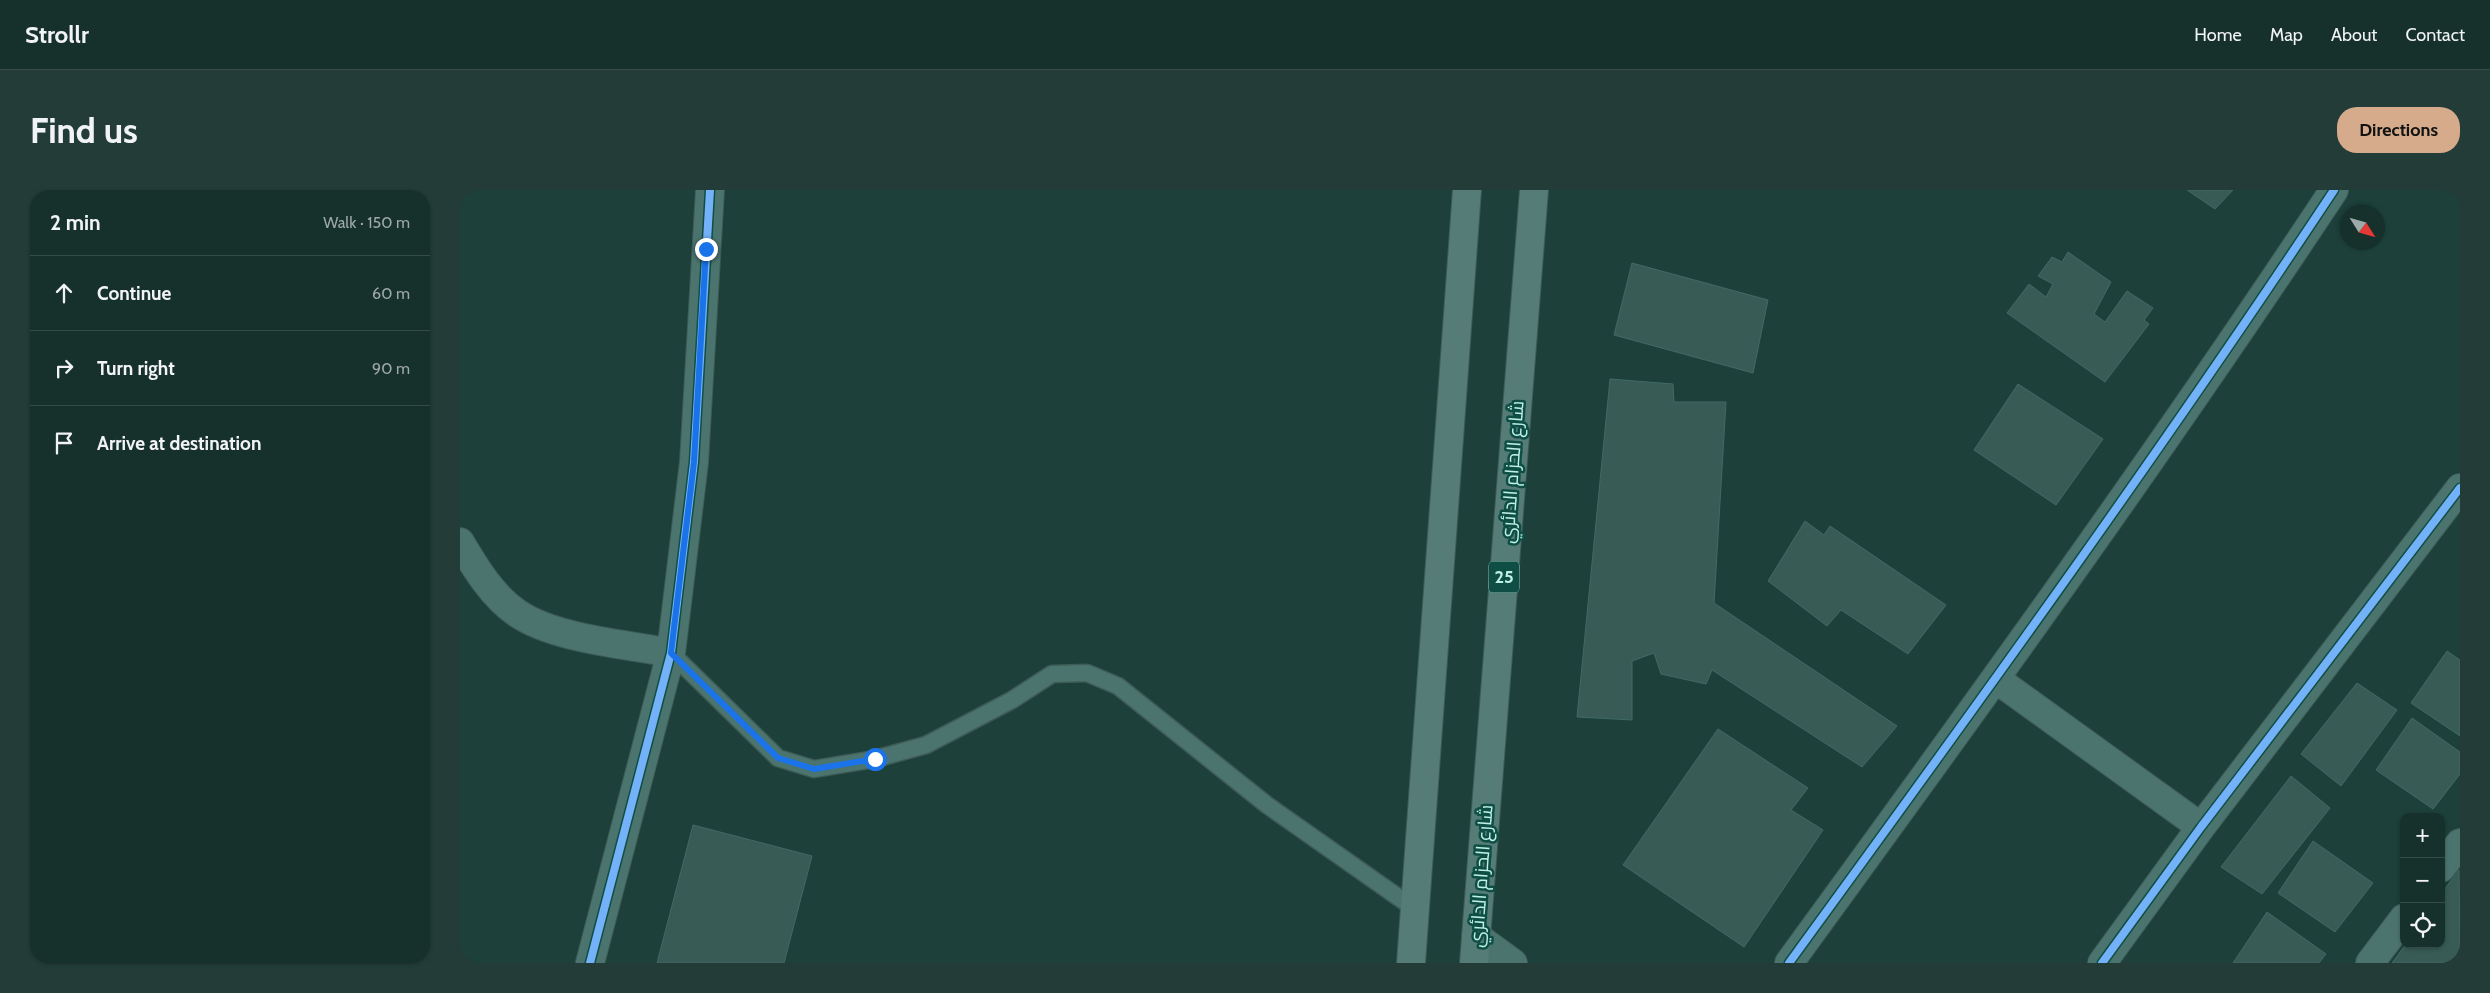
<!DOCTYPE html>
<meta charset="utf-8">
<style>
body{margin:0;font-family:Cabin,Cairo,sans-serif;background:#233c38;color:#f1f3f6}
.controls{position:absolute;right:15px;bottom:15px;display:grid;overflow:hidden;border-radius:10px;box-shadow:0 1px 4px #0004}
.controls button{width:45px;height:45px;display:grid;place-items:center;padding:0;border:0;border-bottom:1px solid #354b48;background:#16302c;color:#f1f3f6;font:25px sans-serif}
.compass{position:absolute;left:1880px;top:15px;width:45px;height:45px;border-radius:50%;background:#16302c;box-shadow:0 1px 4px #0004;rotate:127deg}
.stop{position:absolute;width:15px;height:15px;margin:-11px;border:4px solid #1a73e8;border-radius:50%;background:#fff}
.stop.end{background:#1a73e8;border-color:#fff;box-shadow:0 1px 5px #0008}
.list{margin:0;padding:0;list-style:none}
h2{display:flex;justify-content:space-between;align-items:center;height:65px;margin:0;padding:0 20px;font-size:21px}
h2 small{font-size:16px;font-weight:400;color:#9ea9a9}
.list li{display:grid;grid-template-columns:32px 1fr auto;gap:15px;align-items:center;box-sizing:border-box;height:75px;padding:0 20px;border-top:1px solid #354b48}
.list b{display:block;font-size:19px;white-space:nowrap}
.list em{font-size:16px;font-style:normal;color:#9ea9a9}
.icon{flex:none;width:28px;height:28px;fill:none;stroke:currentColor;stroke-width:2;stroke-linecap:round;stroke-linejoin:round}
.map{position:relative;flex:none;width:2000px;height:773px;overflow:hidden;border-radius:20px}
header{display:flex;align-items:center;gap:30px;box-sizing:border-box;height:70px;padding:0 25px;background:#16302c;border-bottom:1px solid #354b48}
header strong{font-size:24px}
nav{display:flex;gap:28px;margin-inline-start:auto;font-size:18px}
.intro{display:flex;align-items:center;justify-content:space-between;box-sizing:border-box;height:120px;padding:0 30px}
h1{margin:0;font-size:35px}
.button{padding:12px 22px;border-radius:20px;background:#d6ab8b;color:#111;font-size:18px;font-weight:700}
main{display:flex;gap:30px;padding:0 30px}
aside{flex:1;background:#16302c;border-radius:20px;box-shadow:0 1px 4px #0004}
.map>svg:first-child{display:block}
.building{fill:#385b56;stroke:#406b64}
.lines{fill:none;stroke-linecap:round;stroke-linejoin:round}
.service-casing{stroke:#3e5b56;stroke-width:19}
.minor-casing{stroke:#3e5b56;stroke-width:30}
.primary-casing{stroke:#3e5b56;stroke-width:30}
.service{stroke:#4c746e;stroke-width:16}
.minor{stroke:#4c746e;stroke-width:28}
.primary{stroke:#557c76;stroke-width:28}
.cycleway-casing{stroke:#0f4e45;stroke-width:11}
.cycleway{stroke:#73b2f8;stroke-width:8}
.route{stroke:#1a73e8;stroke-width:6}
.labels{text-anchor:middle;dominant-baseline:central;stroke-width:5;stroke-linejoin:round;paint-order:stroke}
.shield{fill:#0f4e45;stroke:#8abfb6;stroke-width:1}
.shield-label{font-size:18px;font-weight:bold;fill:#bff0e7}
.street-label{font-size:19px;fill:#bff0e7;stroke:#0f4e45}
</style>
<header>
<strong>Strollr</strong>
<nav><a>Home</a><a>Map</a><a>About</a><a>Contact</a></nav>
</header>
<div class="intro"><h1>Find us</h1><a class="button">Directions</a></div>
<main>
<aside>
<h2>2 min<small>Walk · 150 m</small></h2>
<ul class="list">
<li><svg class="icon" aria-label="ahead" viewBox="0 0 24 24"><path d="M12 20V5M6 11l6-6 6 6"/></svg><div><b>Continue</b></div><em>60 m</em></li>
<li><svg class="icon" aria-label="right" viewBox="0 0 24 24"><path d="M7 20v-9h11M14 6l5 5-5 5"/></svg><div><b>Turn right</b></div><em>90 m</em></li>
<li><svg class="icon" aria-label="arrive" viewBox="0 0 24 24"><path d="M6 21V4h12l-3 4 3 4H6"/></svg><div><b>Arrive at destination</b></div></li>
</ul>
</aside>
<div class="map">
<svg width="2000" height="773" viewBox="0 0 2000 773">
<rect width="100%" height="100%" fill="#1d403a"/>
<!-- building -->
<path class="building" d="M1727,0H1773L1755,19Z
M1608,62L1651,92L1634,124L1645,132L1667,101L1693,118L1684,130L1689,134L1645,192L1547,123L1569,94L1586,107L1593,94L1578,86L1592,67L1602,72Z
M1172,73L1308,110L1293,183L1154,145Z
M1150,189L1213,194L1214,212H1266L1254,413L1437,536L1402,577L1252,480L1246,494L1201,484L1194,463L1172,471V530L1117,527Z
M1558,194L1643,249L1596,315L1514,260Z
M1345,331L1364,345L1370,336L1486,415L1448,464L1381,420L1367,436L1308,391Z
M1987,461L2000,470V546L1951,513Z
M1897,493L1937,520L1881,596L1841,564Z
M1952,528L2000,562V584L1973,619L1916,580Z
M1258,539L1348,598L1331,620L1363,640L1284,757L1163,675Z
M1831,586L1870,618L1802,704L1761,677Z
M233,635L352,666L324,773H197Z
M1853,651L1913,693L1875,742L1818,703Z
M1999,680L2000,773H1932L1946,754H1981V704Z
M1807,722L1866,764L1859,773H1773Z"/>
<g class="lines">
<!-- service casing -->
<g class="service-casing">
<path id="service" d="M211,463L318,568L354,579L415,569L466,555L552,510L592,484L627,483L658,496L807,615L955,719"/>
</g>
<!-- minor casing -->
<g class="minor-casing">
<path id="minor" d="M0,352C15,377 32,406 57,423C95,449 165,454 211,463
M1536,489L1741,637
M1981,678L2000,653
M1016,746L1053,773
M130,773L211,463L234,272L250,0
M1329,773C1515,518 1700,263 1874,0
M1642,773L1741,637L2000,298
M1910,773L1944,728"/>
</g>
<!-- primary casing -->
<g class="primary-casing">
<path id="primary" d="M951,773L1007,0
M1014,773L1074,0"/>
</g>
<!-- service -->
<use href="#service" class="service"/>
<!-- minor -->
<use href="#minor" class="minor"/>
<!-- primary -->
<use href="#primary" class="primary"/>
<!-- cycleway casing -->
<g class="cycleway-casing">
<path id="cycleway" d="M130,773L211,463L234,272L250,0
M1329,773C1515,518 1700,263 1874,0
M1642,773L1741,637L2000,298"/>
</g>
<!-- cycleway -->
<use href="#cycleway" class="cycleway"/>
</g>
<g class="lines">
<!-- route -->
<path class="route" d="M246,59L234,272L211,463L318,568L354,579L415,569"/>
</g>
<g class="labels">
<!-- shield labels -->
<rect class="shield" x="1029" y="371.5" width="30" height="31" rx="4"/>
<g class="shield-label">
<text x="1044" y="387">25</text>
</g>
<!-- street labels -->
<g class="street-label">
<text transform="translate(1052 282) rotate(-86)">شارع الحزام الدائري</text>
<text transform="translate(1021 686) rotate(-86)">شارع الحزام الدائري</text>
</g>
</g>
</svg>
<div class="controls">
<button>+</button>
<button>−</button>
<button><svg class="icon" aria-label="locate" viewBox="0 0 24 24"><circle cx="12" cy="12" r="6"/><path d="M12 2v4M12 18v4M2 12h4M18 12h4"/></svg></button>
</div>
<svg class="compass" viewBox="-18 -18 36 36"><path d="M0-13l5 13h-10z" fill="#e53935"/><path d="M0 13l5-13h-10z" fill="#9ea9a9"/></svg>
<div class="stop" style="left:415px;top:569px"></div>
<div class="stop end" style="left:246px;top:59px"></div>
</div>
</main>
